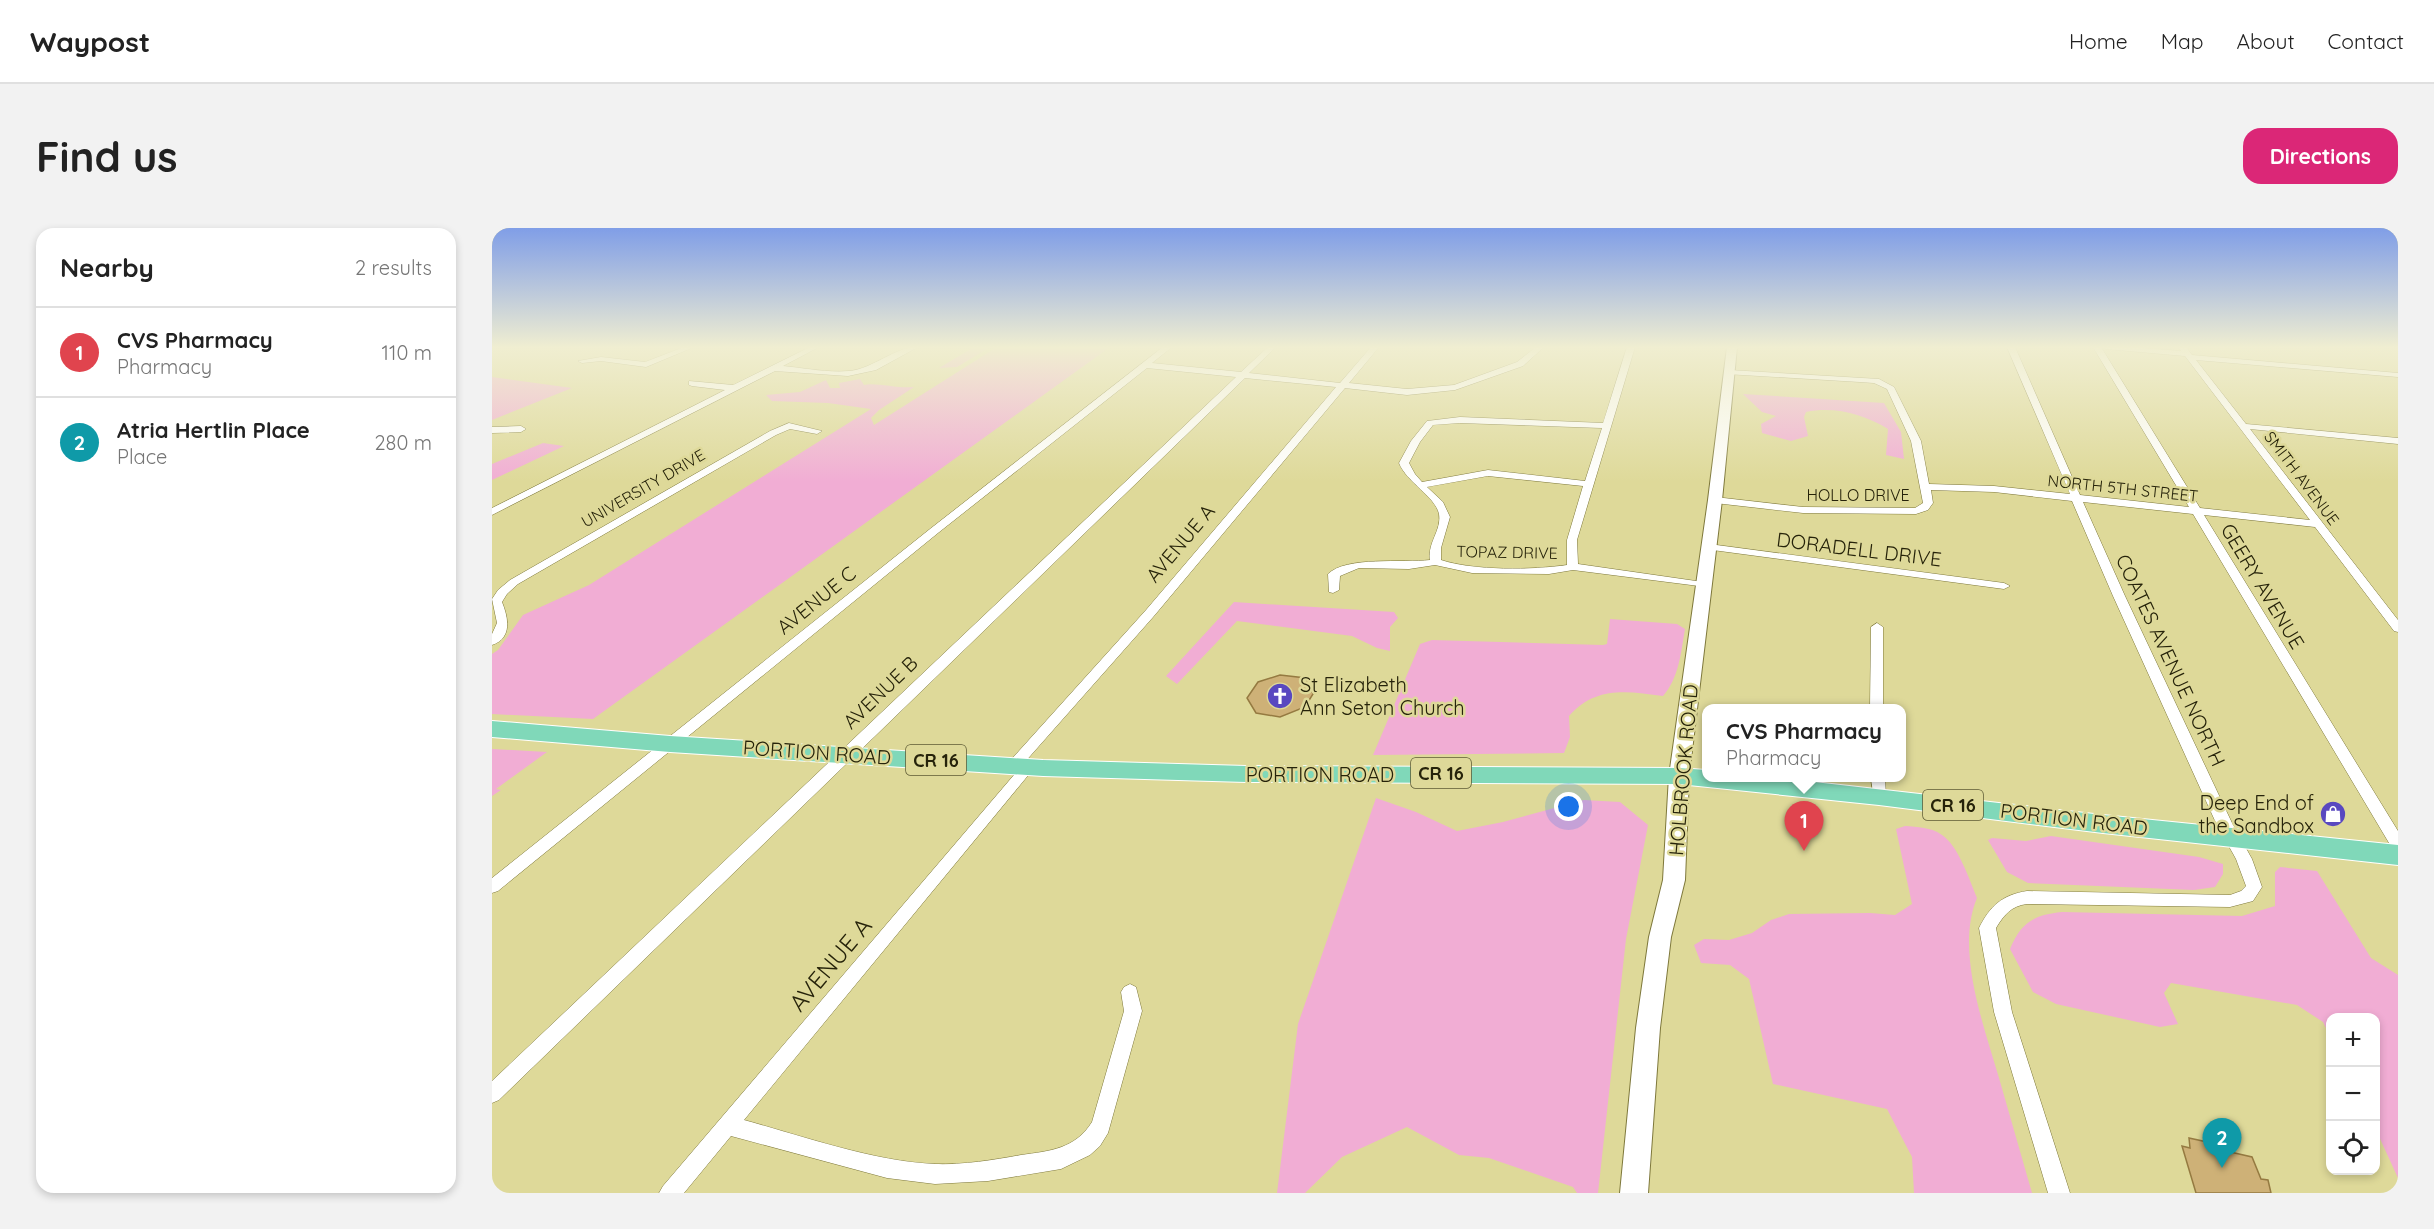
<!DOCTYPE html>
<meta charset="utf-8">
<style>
body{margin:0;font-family:Quicksand,sans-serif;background:#f2f2f2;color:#222}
.controls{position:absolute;right:18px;bottom:18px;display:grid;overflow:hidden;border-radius:12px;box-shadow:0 3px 9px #0003}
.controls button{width:54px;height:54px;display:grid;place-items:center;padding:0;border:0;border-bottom:2px solid #e0e0e0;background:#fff;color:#222;font:30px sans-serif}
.you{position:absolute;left:1077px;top:579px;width:21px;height:21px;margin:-15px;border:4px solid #fff;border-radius:50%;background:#1a73e8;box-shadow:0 0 0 9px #1a73e833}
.badge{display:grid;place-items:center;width:39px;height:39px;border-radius:50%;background:#db2777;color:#fff;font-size:20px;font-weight:700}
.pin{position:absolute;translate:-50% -50px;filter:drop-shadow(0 2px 3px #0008)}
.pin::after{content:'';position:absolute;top:32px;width:21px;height:18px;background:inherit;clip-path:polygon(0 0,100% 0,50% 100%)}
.popup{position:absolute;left:1210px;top:476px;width:204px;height:78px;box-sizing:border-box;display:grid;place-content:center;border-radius:12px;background:#fff;filter:drop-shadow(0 2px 4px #0005);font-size:20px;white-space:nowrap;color:#767676}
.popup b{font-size:22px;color:#222}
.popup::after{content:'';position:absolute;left:50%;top:100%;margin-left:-12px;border:12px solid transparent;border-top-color:#fff}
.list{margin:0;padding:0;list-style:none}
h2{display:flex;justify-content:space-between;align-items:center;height:78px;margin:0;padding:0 24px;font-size:26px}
h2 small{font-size:20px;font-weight:400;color:#767676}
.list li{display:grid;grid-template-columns:39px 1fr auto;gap:18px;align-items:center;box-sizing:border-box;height:90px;padding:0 24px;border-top:2px solid #e0e0e0}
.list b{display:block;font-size:22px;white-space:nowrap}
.list p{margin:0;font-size:20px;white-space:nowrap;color:#767676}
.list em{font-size:20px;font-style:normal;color:#767676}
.icon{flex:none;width:33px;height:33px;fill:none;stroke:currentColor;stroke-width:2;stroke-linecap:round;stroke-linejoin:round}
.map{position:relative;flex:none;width:1906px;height:965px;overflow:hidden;border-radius:18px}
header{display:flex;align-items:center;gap:36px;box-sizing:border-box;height:84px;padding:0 30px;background:#fff;border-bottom:2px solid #e0e0e0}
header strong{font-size:28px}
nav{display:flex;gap:33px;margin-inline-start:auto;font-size:21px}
.intro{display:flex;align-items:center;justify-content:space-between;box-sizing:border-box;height:144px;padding:0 36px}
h1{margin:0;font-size:42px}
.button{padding:15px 27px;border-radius:18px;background:#db2777;color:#fff;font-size:21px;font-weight:700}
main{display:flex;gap:36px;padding:0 36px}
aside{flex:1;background:#fff;border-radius:18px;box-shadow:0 3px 9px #0003}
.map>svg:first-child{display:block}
.green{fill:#f1add4}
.building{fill:#ceb177;stroke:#957a41;stroke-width:1.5}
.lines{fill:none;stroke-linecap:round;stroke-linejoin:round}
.minor-casing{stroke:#7e783b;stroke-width:1}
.tertiary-casing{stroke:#7e783b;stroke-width:2}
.primary-casing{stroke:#fff;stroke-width:2}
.minor{fill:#fff;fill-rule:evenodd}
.tertiary{fill:#fff;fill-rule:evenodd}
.primary{fill:#80d8b9;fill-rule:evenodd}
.labels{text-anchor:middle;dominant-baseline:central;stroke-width:5;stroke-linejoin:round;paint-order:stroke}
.far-street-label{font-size:16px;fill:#26230a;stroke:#ded999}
.shield{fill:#ded999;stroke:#5d5a35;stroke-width:1.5}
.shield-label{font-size:18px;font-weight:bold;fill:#26230a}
.street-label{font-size:20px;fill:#26230a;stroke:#ded999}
.poi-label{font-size:20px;fill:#26230a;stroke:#ded999;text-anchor:start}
.near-street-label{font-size:24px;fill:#26230a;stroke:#ded999}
</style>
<header>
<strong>Waypost</strong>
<nav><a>Home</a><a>Map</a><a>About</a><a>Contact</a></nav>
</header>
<div class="intro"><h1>Find us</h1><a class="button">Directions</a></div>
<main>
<aside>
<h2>Nearby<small>2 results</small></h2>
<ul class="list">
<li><span class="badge" style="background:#e0444e">1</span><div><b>CVS Pharmacy</b><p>Pharmacy</p></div><em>110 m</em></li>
<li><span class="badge" style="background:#0f9aa8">2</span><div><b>Atria Hertlin Place</b><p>Place</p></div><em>280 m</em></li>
</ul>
</aside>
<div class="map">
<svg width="1906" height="965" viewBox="0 0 1906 965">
<rect width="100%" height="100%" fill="#ded999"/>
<!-- green -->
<path class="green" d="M482,119H498L465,139L447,140Z
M505,119H618L101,491L0,486V426L6,422L31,387L97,357L379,181L336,175L280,173L274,167L308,164L334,152L338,160H348L347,155L368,151L372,157C383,154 408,161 422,159L387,182L379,190L382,197Z
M0,149L80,160L0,192Z
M1251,166L1392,175L1409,204L1412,231L1394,227L1396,201C1372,186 1342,178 1314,184L1312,189L1316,208L1299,213L1270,205L1269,196L1284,188L1270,184Z
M51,215L72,218L0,252V236Z
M742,374L902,384L906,390L898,399V423L885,420L860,408L745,393L685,456L674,448Z
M1118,391L1185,396L1193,401C1189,424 1187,450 1171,468C1135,463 1103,458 1077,488L1078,509L1072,525L881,527L928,416L940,412L1111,417L1115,416Z
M0,521L55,524L4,561L9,562L0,568Z
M884,570L924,584L965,603L1011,594L1092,572L1128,574L1156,597L1134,711L1106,965H1085L1081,959L997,930L967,927L915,899L850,929L813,965H785L806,796Z
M1413,598C1425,599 1439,599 1450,607C1466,617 1478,653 1485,670C1463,722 1492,798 1507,850C1518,888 1529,927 1540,965H1422L1420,929L1395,881L1281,856L1257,751L1238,737L1209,735L1202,717L1212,711L1237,712L1260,705L1279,692L1297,686L1378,685L1403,687L1420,676L1404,601Z
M1559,608L1707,629L1731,636V646L1723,659L1702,662L1536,655L1515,644L1496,612L1500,610L1534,613Z
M1788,639L1825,643L1879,730L1906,747V950L1884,902V790H1838V808L1831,794L1805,777L1679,755L1672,765L1686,796L1668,799L1564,776L1541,764L1518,721C1529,694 1542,687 1570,684L1750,688L1783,678V644Z"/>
<!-- building -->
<path class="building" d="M788,447L814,450L821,466L813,479L788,489L764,485L755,470L766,454Z
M1697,910L1715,914L1716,919L1760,929L1769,951L1776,952L1779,965H1704L1690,918L1698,920Z"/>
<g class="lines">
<!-- minor casing -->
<g class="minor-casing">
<path id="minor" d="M192,119H202L154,139L109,133L90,135L86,133L109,129L153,134Z
M318,119H327L291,138C312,140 336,145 357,143C381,141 404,118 426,119L384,142L356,148L283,143L0,287V280L233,162L200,158L197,157V153L241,157Z
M671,119H680L660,135L749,144L776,119H784L757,145L848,155L879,119H887L857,155L915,161L962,157L1025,134L1044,119H1052L1031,138L963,162L915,167L853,160L662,388L532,535L541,536L543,539L252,892C310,908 384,934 443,936C472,937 501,932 529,927C558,923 583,921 600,894L632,783L629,764L632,759L638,756L644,759L650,783L616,905L608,918L598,927L569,941L496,953L443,956L395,950L239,908L192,965H167L171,958L527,541L517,540L515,537L517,534L654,382L844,159L753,150L7,872L0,875V853L744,149L655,140L446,305L6,663L0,665V650L438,301Z
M1135,119H1143L1085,312L1086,336L1211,354L1215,355L1217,357L1215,359L1081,342L1057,346L980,345L943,337L917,341L867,340L848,348L847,362L841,365L837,364L836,346C854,328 911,335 938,332C935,315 950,302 947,286C943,268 915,255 907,235L919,213L935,193L968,189L1111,195ZM968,195L1110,200L1093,253L996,242L930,254L923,246L917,235L928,214L941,197ZM996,248L1091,258L1075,312V337C1040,342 983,343 949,332V320L958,289L951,274L935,259Z
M1515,119H1523L1588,267L1697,279L1601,119H1609L1708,280L1818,292L1693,128L1614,121L1610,119H1638L1689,123L1686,119H1694L1700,127L1906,145V149L1704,132L1754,196L1906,210V216L1758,201L1906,392V404L1902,403L1823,299L1712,287L1906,603V622L1900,620L1701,286L1591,274L1633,368L1740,595L1760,631L1770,659L1761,673L1738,679L1535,676C1519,678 1512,687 1504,700L1520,784L1578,965H1556L1502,784L1487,700C1498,678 1510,667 1535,663L1738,667L1749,663L1754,658L1744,631L1724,595L1621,368L1580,273L1502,264L1439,262L1441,275L1436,282L1424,286L1311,285L1223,275L1218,272L1223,269L1311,279L1423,280L1431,275L1419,213L1395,161L1382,155L1368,154L1234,146V142H1237L1387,151L1402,159L1429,213L1437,256L1502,258L1578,266Z
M297,195L330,203L325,206L298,201L284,207L26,356L15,366L10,374C16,389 21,410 0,417V406L5,395L0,371L6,362L18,352L278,203Z
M0,199L29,198L34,201L29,204L0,205Z
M1217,316L1512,355L1518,358L1512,361L1213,321L1212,319Z
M1385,395L1391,399V480H1378L1379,399Z
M1379,550H1393L1394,568L1392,572H1382Z"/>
</g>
<!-- tertiary casing -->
<g class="tertiary-casing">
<path id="tertiary" d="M1235,119H1245L1230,272L1197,548L1193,652L1179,709L1168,800L1156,965H1128L1144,800L1157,709L1171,652L1177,548L1216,272Z"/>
</g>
<!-- primary casing -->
<g class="primary-casing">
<path id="primary" d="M0,493L178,508L551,532L754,538L1187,540L1214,542V550H1287L1611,587L1906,617V637L1611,605L1387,577L1187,556L754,554L551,548L178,524L0,509Z"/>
</g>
<!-- minor -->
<use href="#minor" class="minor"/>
<!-- tertiary -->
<use href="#tertiary" class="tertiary"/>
<!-- primary -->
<use href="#primary" class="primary"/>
</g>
<!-- sky -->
<linearGradient id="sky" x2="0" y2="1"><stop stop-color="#809ee7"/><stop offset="0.47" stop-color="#f0eed1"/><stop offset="1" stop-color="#f0eed1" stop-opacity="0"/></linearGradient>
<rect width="1906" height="254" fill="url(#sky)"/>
<!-- icons -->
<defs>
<g id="church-disc" transform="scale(1.35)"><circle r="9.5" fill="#5948c0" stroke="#ded999"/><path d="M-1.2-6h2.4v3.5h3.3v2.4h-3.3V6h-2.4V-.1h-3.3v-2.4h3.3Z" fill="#fff"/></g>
<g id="shop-disc" transform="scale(1.35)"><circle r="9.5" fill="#5948c0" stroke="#ded999"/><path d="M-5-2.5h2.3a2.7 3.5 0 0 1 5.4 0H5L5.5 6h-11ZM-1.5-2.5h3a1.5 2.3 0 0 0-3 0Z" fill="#fff"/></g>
</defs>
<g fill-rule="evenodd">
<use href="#church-disc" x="788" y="468"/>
<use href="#shop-disc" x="1841" y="586"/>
</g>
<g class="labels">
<!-- far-street labels -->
<g class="far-street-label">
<text transform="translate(1810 250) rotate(53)">SMITH AVENUE</text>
<text transform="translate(151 260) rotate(-30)">UNIVERSITY DRIVE</text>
<text transform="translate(1631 260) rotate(6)">NORTH 5TH STREET</text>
<text x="1366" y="267">HOLLO DRIVE</text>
<text transform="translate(1015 324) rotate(1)">TOPAZ DRIVE</text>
</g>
<!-- shield labels -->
<g class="shield">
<rect x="414" y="517" width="60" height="30" rx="4.5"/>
<rect x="919" y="530" width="60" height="30" rx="4.5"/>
<rect x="1431" y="562" width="60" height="30" rx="4.5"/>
</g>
<g class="shield-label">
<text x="444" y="532">CR 16</text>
<text x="949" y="545">CR 16</text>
<text x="1461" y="577">CR 16</text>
</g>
<!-- street labels -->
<g class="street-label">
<text transform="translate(688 315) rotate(-50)">AVENUE A</text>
<text transform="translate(1367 321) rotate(7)">DORADELL DRIVE</text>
<text transform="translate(1771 358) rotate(59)">GEERY AVENUE</text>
<text transform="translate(324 372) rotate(-39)">AVENUE C</text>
<text transform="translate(1679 432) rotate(65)">COATES AVENUE NORTH</text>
<text transform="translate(388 464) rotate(-44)">AVENUE B</text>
<text transform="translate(325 524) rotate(4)">PORTION ROAD</text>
<text transform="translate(1191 542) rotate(-85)">HOLBROOK ROAD</text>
<text x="828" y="546">PORTION ROAD</text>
<text transform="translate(1582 591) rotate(7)">PORTION ROAD</text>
</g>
<!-- poi labels -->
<g class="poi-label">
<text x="808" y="456">St Elizabeth<tspan x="808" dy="23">Ann Seton Church</tspan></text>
<text x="1822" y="574" text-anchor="end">Deep End of<tspan x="1822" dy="23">the Sandbox</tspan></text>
</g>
<!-- near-street labels -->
<g class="near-street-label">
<text transform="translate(338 736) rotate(-50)">AVENUE A</text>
</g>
</g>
</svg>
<div class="controls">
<button>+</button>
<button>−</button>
<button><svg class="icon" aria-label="locate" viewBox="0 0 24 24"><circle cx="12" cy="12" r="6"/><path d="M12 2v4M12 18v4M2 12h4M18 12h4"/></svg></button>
</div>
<div class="you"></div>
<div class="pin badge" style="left:1312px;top:623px;background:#e0444e">1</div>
<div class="popup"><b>CVS Pharmacy</b>Pharmacy</div>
<div class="pin badge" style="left:1730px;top:940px;background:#0f9aa8">2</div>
</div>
</main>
